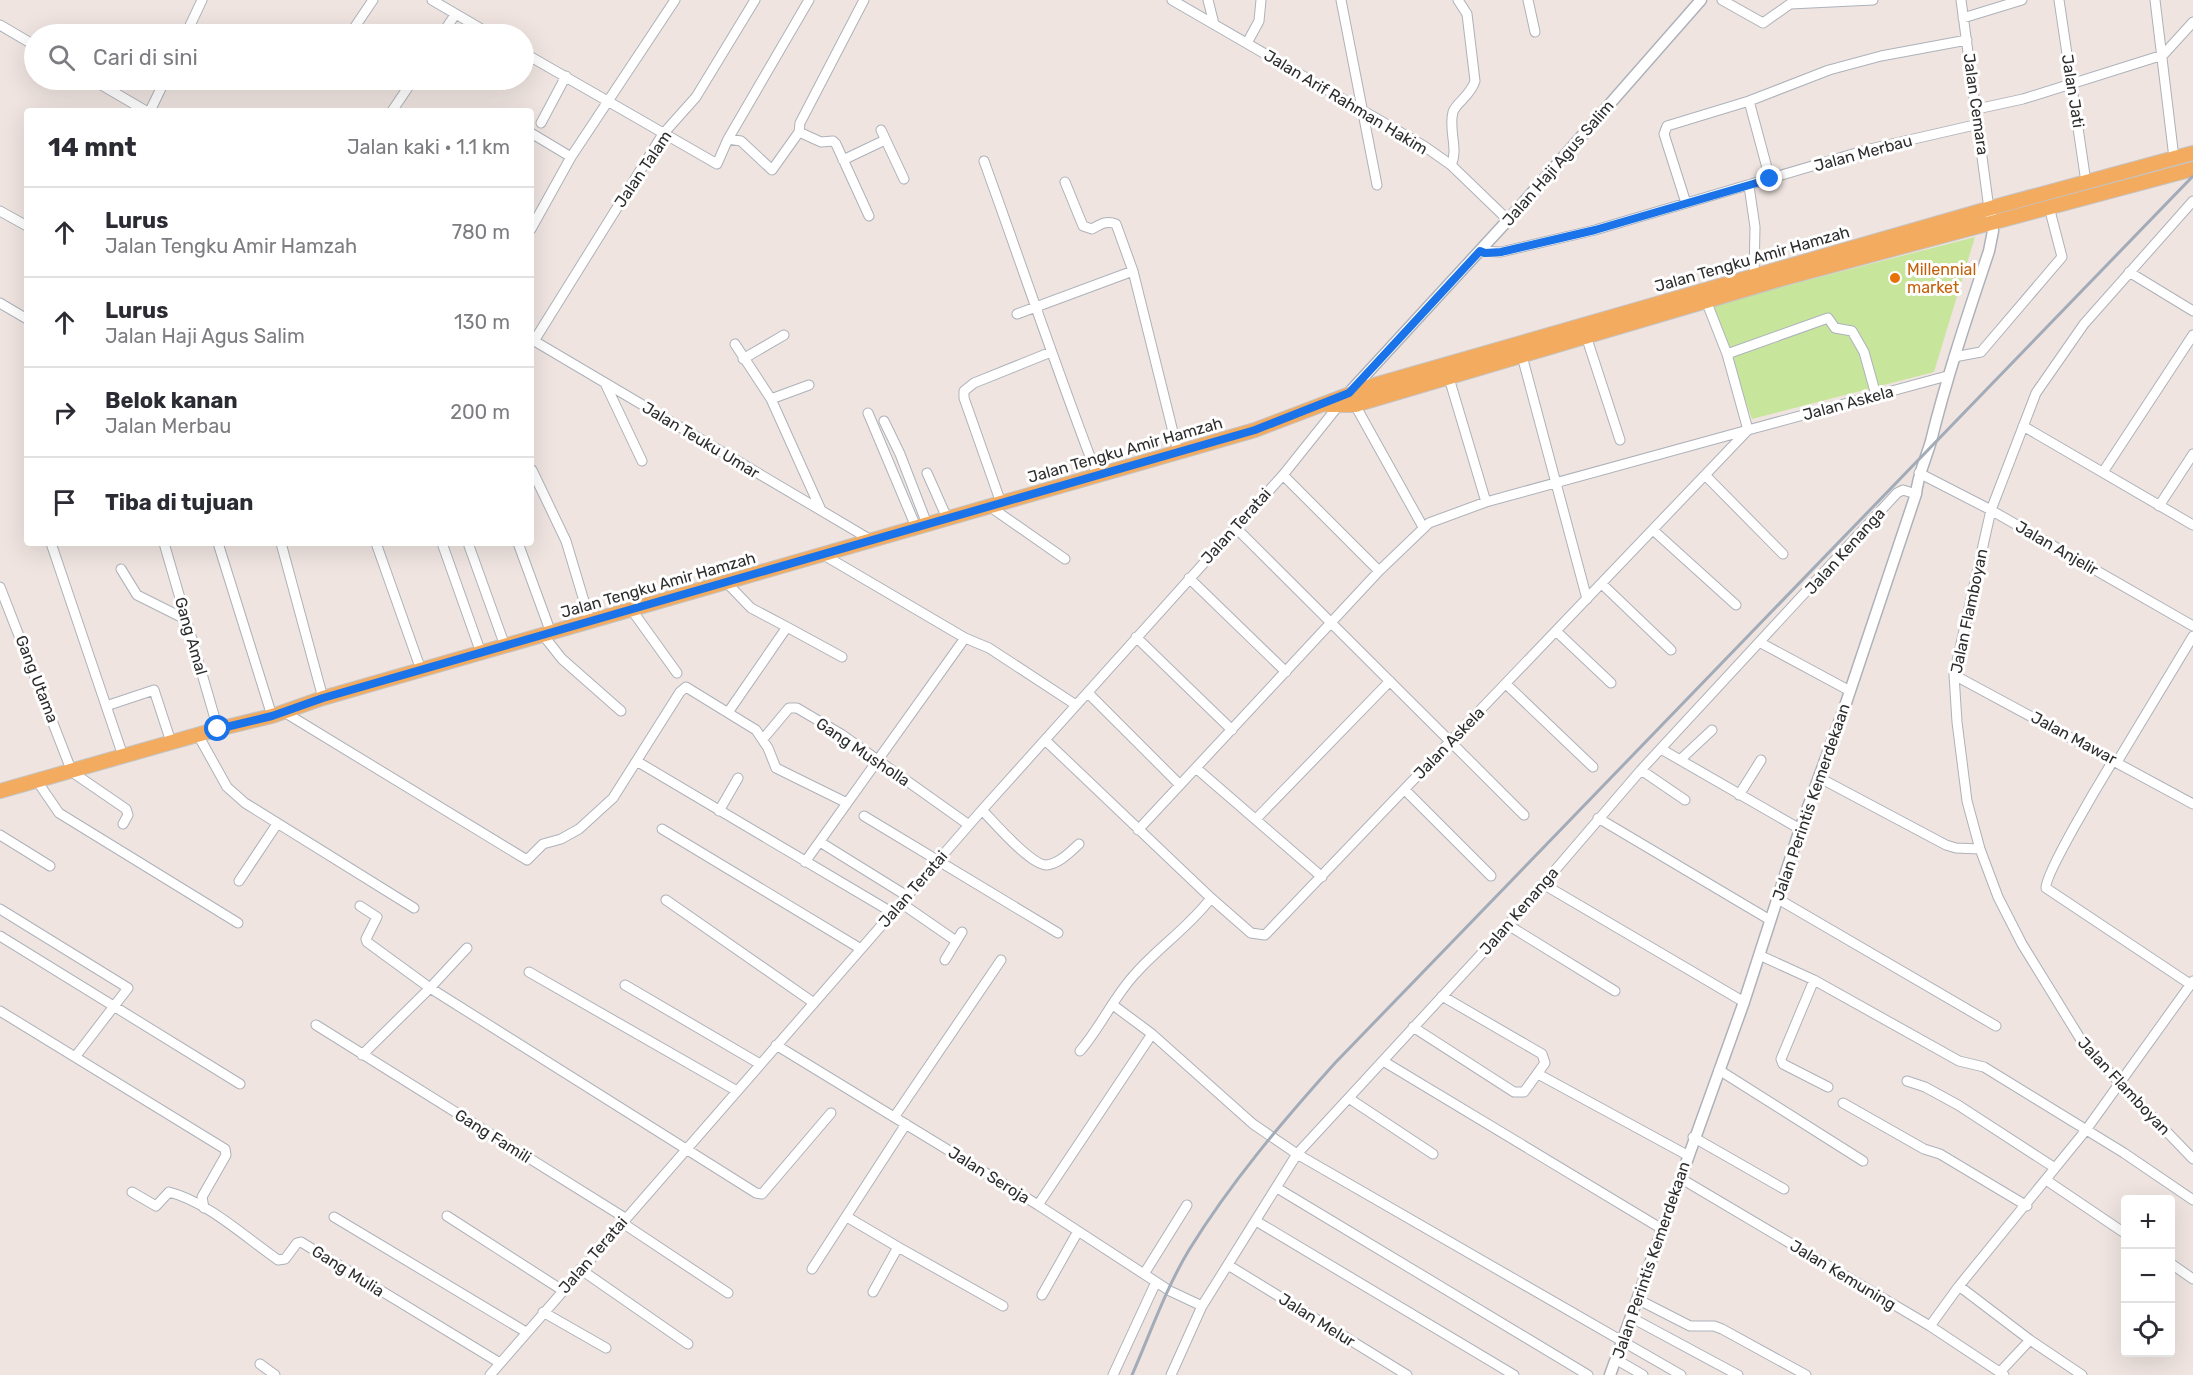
<!DOCTYPE html>
<html lang="id">
<meta charset="utf-8">
<style>
body{margin:0;font-family:Rubik,sans-serif;background:#f7f7f7;color:#2b2b33}
.controls{position:absolute;right:18px;bottom:18px;display:grid;overflow:hidden;border-radius:6px;box-shadow:0 6px 24px #0002}
.controls button{width:54px;height:54px;display:grid;place-items:center;padding:0;border:0;border-bottom:2px solid #e1e1e2;background:#fff;color:#2b2b33;font:30px sans-serif}
.stop{position:absolute;width:18px;height:18px;margin:-14px;border:4px solid #1a73e8;border-radius:50%;background:#fff}
.stop.end{background:#1a73e8;border-color:#fff;box-shadow:0 2px 6px #0008}
.list{margin:0;padding:0;list-style:none}
h2{display:flex;justify-content:space-between;align-items:center;height:78px;margin:0;padding:0 24px;font-size:26px}
h2 small{font-size:20px;font-weight:400;color:#7c7c81}
.list li{display:grid;grid-template-columns:39px 1fr auto;gap:18px;align-items:center;box-sizing:border-box;height:90px;padding:0 24px;border-top:2px solid #e1e1e2}
.list b{display:block;font-size:22px;white-space:nowrap}
.list p{margin:0;font-size:20px;white-space:nowrap;color:#7c7c81}
.list em{font-size:20px;font-style:normal;color:#7c7c81}
.icon{flex:none;width:33px;height:33px;fill:none;stroke:currentColor;stroke-width:2;stroke-linecap:round;stroke-linejoin:round}
.map{position:relative;flex:none;width:2193px;height:1375px;overflow:hidden}
.search{position:absolute;background:#fff;box-shadow:0 6px 24px #0002;left:24px;top:24px;width:510px;height:66px;display:flex;align-items:center;gap:15px;box-sizing:border-box;padding:0 21px;border-radius:33px;color:#7c7c81;font-size:22px}
.panel{position:absolute;background:#fff;box-shadow:0 6px 24px #0002;left:24px;top:108px;width:510px;height:438px;border-radius:6px}
.map>svg:first-child{display:block}
.green{fill:#c8e59c}
.lines{fill:none;stroke-linecap:round;stroke-linejoin:round}
.minor-casing{stroke:#adb2ba;stroke-width:11}
.tertiary-casing{stroke:#adb2ba;stroke-width:13}
.primary-casing{stroke:#c4c4c4;stroke-width:16}
.minor{stroke:#fff;stroke-width:9}
.tertiary{stroke:#fff;stroke-width:10}
.primary{stroke:#f3ab60;stroke-width:14}
.rail{stroke:#a2abb8;stroke-width:3}
.route{stroke:#1a73e8;stroke-width:8}
.food-dot{fill:#e8710a;stroke:#fff;stroke-width:2}
.labels{text-anchor:middle;dominant-baseline:central;stroke-width:6;stroke-linejoin:round;paint-order:stroke}
.street-label{font-size:16px;fill:#2d2d2d;stroke:#fff}
.food-label{font-size:16px;fill:#c56008;stroke:#fff;text-anchor:start}
</style>
<div class="map">
<svg width="2193" height="1375" viewBox="0 0 2193 1375">
<rect width="100%" height="100%" fill="#efe4e0"/>
<!-- green -->
<path class="green" d="M1975,237L1934,372L1752,419L1711,305Z"/>
<g class="lines">
<!-- minor casing -->
<g class="minor-casing">
<path id="minor" d="M432,0L490,34
M1172,0L1424,146L1451,165L1508,220
M1208,0L1214,24
M1341,0L1377,185
M1528,0L1535,32
M1722,0L1763,23L1790,4L1873,0
M1961,0L1989,209
M2059,0L2086,182
M2155,0L2174,158
M1963,18L2022,0
M0,25L34,45
M186,34L202,0
M350,34L373,0
M442,34L455,15
M1247,43L1259,21L1261,0
M524,53L717,164L728,139L741,141L772,170L799,132L800,123L864,0
M93,80L146,111
M1749,101L1770,179
M1977,109L2023,99L2163,55L2193,22
M150,111L165,80
M392,111L413,80
M541,123L566,76
M881,130L904,179
M799,132L821,142L833,141L836,144L869,216
M531,133L571,157
M728,139L809,0
M843,160L885,140
M984,161C1022,266 1057,371 1097,475
M1451,165C1459,149 1448,130 1453,112C1456,103 1471,95 1475,81L1467,14L1458,0
M1065,182L1083,226L1092,229C1101,224 1107,220 1116,224L1133,271L1178,452
M1749,186L1755,227L1754,276
M2193,201L2084,324L2036,393L1991,510L1954,675L1957,722L1967,801L1980,849L1998,897L2022,944L2086,1048L2193,1159
M1686,203L1664,134L1667,126L1749,101L1829,70L1881,56L1967,40
M0,211L27,226
M531,229L571,157L675,0
M1480,251L1501,252L1595,230L1870,149L1979,124
M2129,272L2193,311
M0,303L27,319
M1017,314L1133,271
M1586,336L1620,440
M531,339L871,540
M534,341L663,134L696,97L755,0
M735,344L771,399L821,510
M1727,354L1828,318L1835,328L1852,331L1864,352L1876,395
M1522,356L1587,599
M1954,357L1981,352L2062,257L2049,207
M743,359L784,335
M1449,378L1486,502
M605,383L642,461
M771,399L809,385
M1355,405L1423,527
M868,413L916,527
M884,421L900,454L927,524
M2023,426L2193,525
M532,470L566,541L590,621
M2103,472L2193,335
M927,473L947,518
M1919,473L1989,509L2193,626
M1283,475L1379,571
M1705,475L1783,554
M1001,503L964,398V391L974,383L1051,352
M989,506L1065,559
M2159,506L2193,454
M1235,527L1524,815
M1653,530L1736,605
M51,543L123,756
M164,543L218,729
M218,543L272,716
M281,543L323,698
M376,543L421,670
M442,543L481,653
M468,543L505,646
M518,543L551,633
M822,554L965,638L989,648L1076,705
M121,569L137,595L185,619
M1189,578L1286,672
M726,582L751,608L787,627L729,711
M1602,584L1671,650
M0,587L72,772L126,809L128,815L123,824
M631,609L677,673
M787,627L842,657
M1556,631L1611,683
M543,635L562,659L621,711
M1136,637L1232,730
M1761,643L1850,691
M1954,675L2193,804
M1506,684L1593,767
M1088,693L1180,785
M106,706L154,690L171,742
M284,712L527,860L543,844L561,839L579,829L613,798L680,692L686,687L756,730L768,748L776,768L847,803
M198,735L227,787L245,803L414,908
M763,739L789,708H797L841,734L969,825
M1045,740L1211,898L1251,933L1265,935L1748,430L1947,376
M1661,749L1800,829
M1681,759L1712,730
M2114,759C2103,777 2044,875 2046,888L2190,984
M638,762L893,913
M2117,762L2193,636
M1196,768L1322,877
M1641,770L1685,800
M1818,777L1946,845L1956,848L1980,849
M37,781L59,813L238,923
M1405,790L1491,876
M1739,795L1761,760
M982,810C994,822 1031,866 1047,865C1060,863 1070,852 1079,844
M719,811L738,778
M864,816L1058,933
M1598,818L1770,920
M1256,819L1390,681
M662,829L861,949
M1138,830L1379,571L1429,523L1486,502L1748,430L1727,354L1705,298
M0,835L50,866
M820,842L907,896
M805,862L965,638
M239,881L277,824
M1543,884L1744,1002
M1778,899L1996,1026
M666,900L814,1003
M901,903L956,941
M360,906L377,917L366,939L367,942L430,988L756,1193L762,1194L831,1113
M0,909L128,988L75,1057
M1508,925L1615,991
M0,936L240,1084
M1759,955L1814,980L1959,1061L1984,1067L2124,1153L2193,1200
M945,960L962,932
M529,972L737,1091
M1814,980L1781,1059L1783,1064L1828,1087
M625,985L760,1064
M1113,1005L1152,1034L1253,1124L1297,1154L1681,1375
M0,1011L225,1149L226,1155L202,1197L204,1208
M316,1025L625,1218
M1413,1027L1514,1092H1524L1545,1063L1542,1054L1442,996
M776,1045L1038,1205L1170,1291L1202,1306
M1080,1051C1101,1027 1114,996 1136,973C1160,946 1189,927 1211,898
M362,1055L430,988L467,948
M1383,1061L1662,1229
M1719,1070L1863,1161
M1538,1074L1687,1155
M1907,1081L1925,1087L1958,1105L2055,1168
M1350,1099L1433,1154
M1843,1103L1924,1149L1940,1154L2027,1206
M895,1116L1001,960
M1693,1137L1784,1189
M1680,1178L1930,1326L2004,1375
M2046,1180L2126,1234
M1277,1188L1588,1375
M132,1192L156,1206L169,1192C208,1202 245,1237 278,1260L285,1259L297,1243L301,1242L500,1363
M1038,1205L1152,1034
M447,1216L562,1290
M334,1217L526,1332
M847,1217L898,1247
M1256,1221L1514,1375
M621,1222L728,1293
M2170,1263L2193,1279
M1228,1265L1407,1375
M580,1269L688,1344
M812,1269L906,1124
M1144,1274L1187,1205
M1959,1286L2030,1340L2082,1375
M873,1292L898,1247L1003,1306
M1042,1295L1077,1233
M1639,1300L1690,1326H1714L1722,1329L1806,1375
M543,1312L606,1348
M1632,1318L1738,1375
M1930,1326L1959,1286L2086,1130L2193,981
M1617,1360L1643,1375
M260,1364L275,1375
M2000,1372L2030,1340
M490,1375L982,810L1283,475L1339,405
M1113,1375L1156,1282
M1171,1375L1202,1306L1297,1154L1508,925L1641,770L1897,493L1903,490L1916,494"/>
</g>
<!-- tertiary casing -->
<g class="tertiary-casing">
<path id="tertiary" d="M1347,395L1508,220L1701,0
M1610,1375L1744,1002L1800,829L1845,706L1916,494C1918,474 1926,459 1931,441C1947,376 1968,314 1989,251L1993,231L1991,215"/>
</g>
<!-- primary casing -->
<g class="primary-casing">
<path id="primary" d="M1328,405H1355L1781,279L2193,169
M0,791L218,729L272,716L323,698L1255,430L1371,386L2005,204L2193,153"/>
</g>
<!-- minor -->
<use href="#minor" class="minor"/>
<!-- tertiary -->
<use href="#tertiary" class="tertiary"/>
<!-- primary -->
<use href="#primary" class="primary"/>
<!-- rail -->
<path class="rail" d="M1132,1375C1150,1334 1166,1288 1189,1250C1231,1182 1282,1122 1335,1063L2193,176"/>
</g>
<g class="lines">
<!-- route -->
<path class="route" d="M218,729L272,716L323,698L1255,430L1349,393L1480,251L1485,253L1501,252L1595,230L1770,179"/>
</g>
<!-- markers -->
<circle class="food-dot" cx="1895" cy="278" r="6"/>
<g class="labels">
<!-- street labels -->
<g class="street-label">
<text transform="translate(2073 91) rotate(81)">Jalan Jati</text>
<text transform="translate(1346 102) rotate(31)">Jalan Arif Rahman Hakim</text>
<text transform="translate(1976 104) rotate(82)">Jalan Cemara</text>
<text transform="translate(1863 153) rotate(-15)">Jalan Merbau</text>
<text transform="translate(1558 163) rotate(-49)">Jalan Haji Agus Salim</text>
<text transform="translate(643 169) rotate(-56)">Jalan Talam</text>
<text transform="translate(1752 259) rotate(-16)">Jalan Tengku Amir Hamzah</text>
<text transform="translate(1848 403) rotate(-15)">Jalan Askela</text>
<text transform="translate(701 440) rotate(31)">Jalan Teuku Umar</text>
<text transform="translate(1125 450) rotate(-16)">Jalan Tengku Amir Hamzah</text>
<text transform="translate(1236 526) rotate(-48)">Jalan Teratai</text>
<text transform="translate(2057 548) rotate(30)">Jalan Anjelir</text>
<text transform="translate(1845 551) rotate(-48)">Jalan Kenanga</text>
<text transform="translate(658 585) rotate(-16)">Jalan Tengku Amir Hamzah</text>
<text transform="translate(1969 611) rotate(-78)">Jalan Flamboyan</text>
<text transform="translate(191 636) rotate(74)">Gang Amal</text>
<text transform="translate(37 679) rotate(69)">Gang Utama</text>
<text transform="translate(2074 738) rotate(28)">Jalan Mawar</text>
<text transform="translate(1449 743) rotate(-46)">Jalan Askela</text>
<text transform="translate(863 752) rotate(34)">Gang Musholla</text>
<text transform="translate(1811 802) rotate(-71)">Jalan Perintis Kemerdekaan</text>
<text transform="translate(913 889) rotate(-49)">Jalan Teratai</text>
<text transform="translate(1519 911) rotate(-49)">Jalan Kenanga</text>
<text transform="translate(2124 1086) rotate(47)">Jalan Flamboyan</text>
<text transform="translate(493 1136) rotate(32)">Gang Famili</text>
<text transform="translate(989 1175) rotate(32)">Jalan Seroja</text>
<text transform="translate(593 1255) rotate(-49)">Jalan Teratai</text>
<text transform="translate(1651 1260) rotate(-71)">Jalan Perintis Kemerdekaan</text>
<text transform="translate(348 1271) rotate(32)">Gang Mulia</text>
<text transform="translate(1843 1275) rotate(31)">Jalan Kemuning</text>
<text transform="translate(1317 1320) rotate(32)">Jalan Melur</text>
</g>
<!-- food labels -->
<g class="food-label">
<text x="1907" y="269">Millennial<tspan x="1907" dy="18">market</tspan></text>
</g>
</g>
</svg>
<div class="controls">
<button>+</button>
<button>−</button>
<button><svg class="icon" aria-label="locate" viewBox="0 0 24 24"><circle cx="12" cy="12" r="6"/><path d="M12 2v4M12 18v4M2 12h4M18 12h4"/></svg></button>
</div>
<div class="stop" style="left:218px;top:729px"></div>
<div class="stop end" style="left:1770px;top:179px"></div>
<div class="search"><svg class="icon" aria-label="search" viewBox="0 0 24 24"><circle cx="10" cy="10" r="6"/><path d="M15 15l6 6"/></svg>Cari di sini</div>
<section class="panel">
<h2>14 mnt<small>Jalan kaki · 1.1 km</small></h2>
<ul class="list">
<li><svg class="icon" aria-label="ahead" viewBox="0 0 24 24"><path d="M12 20V5M6 11l6-6 6 6"/></svg><div><b>Lurus</b><p>Jalan Tengku Amir Hamzah</p></div><em>780 m</em></li>
<li><svg class="icon" aria-label="ahead" viewBox="0 0 24 24"><path d="M12 20V5M6 11l6-6 6 6"/></svg><div><b>Lurus</b><p>Jalan Haji Agus Salim</p></div><em>130 m</em></li>
<li><svg class="icon" aria-label="right" viewBox="0 0 24 24"><path d="M7 20v-9h11M14 6l5 5-5 5"/></svg><div><b>Belok kanan</b><p>Jalan Merbau</p></div><em>200 m</em></li>
<li><svg class="icon" aria-label="arrive" viewBox="0 0 24 24"><path d="M6 21V4h12l-3 4 3 4H6"/></svg><div><b>Tiba di tujuan</b></div></li>
</ul>
</section>
</div>
